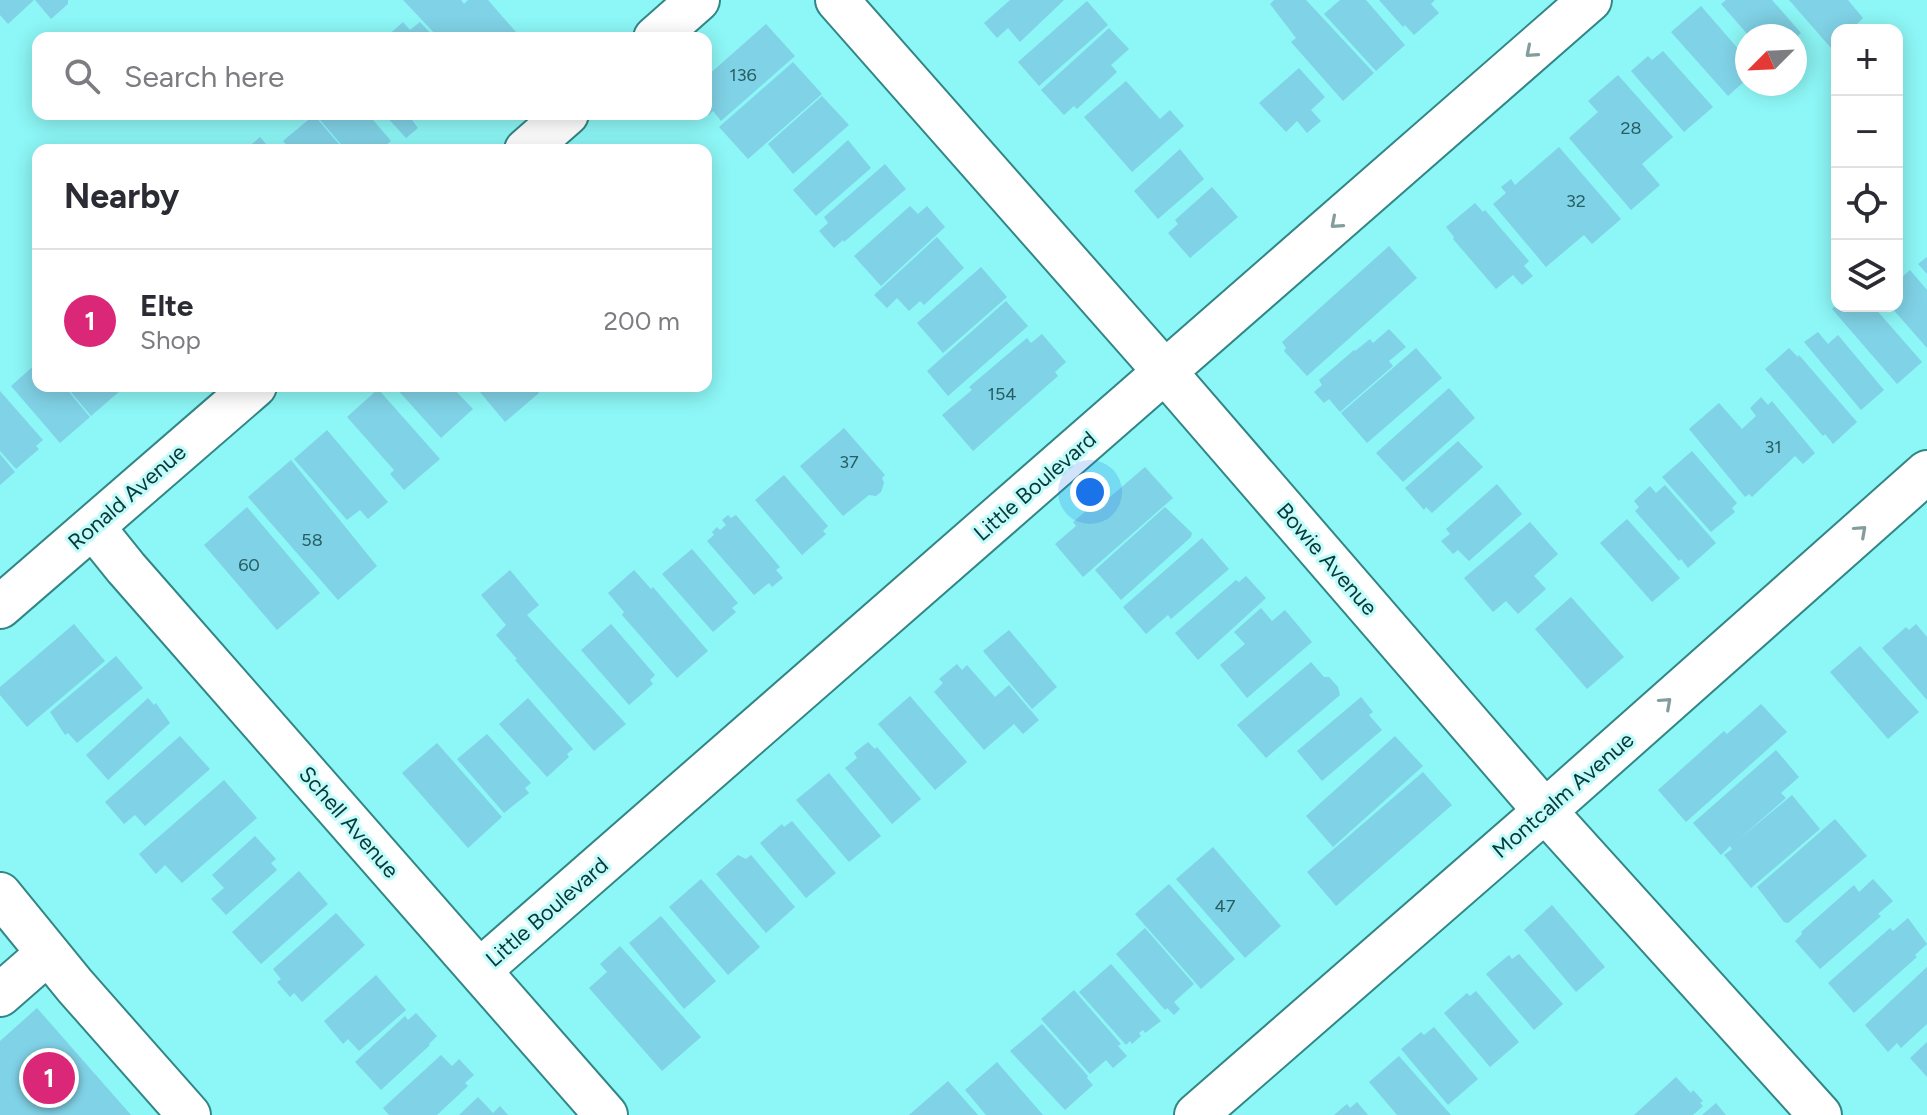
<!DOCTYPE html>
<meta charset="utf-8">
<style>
body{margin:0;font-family:Figtree,sans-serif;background:#f2f2f3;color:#2b2b33}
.controls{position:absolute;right:24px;top:24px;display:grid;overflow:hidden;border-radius:16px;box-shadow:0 4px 20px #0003}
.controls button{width:72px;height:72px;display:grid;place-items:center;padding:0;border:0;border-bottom:2px solid #e1e1e2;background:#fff;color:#2b2b33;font:40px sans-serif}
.compass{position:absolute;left:1735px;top:24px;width:72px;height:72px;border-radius:50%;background:#fff;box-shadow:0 4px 20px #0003;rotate:246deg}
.you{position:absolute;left:1090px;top:492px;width:28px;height:28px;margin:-20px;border:6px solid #fff;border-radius:50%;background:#1a73e8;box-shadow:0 0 0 12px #1a73e833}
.badge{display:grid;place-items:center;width:52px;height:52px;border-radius:50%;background:#db2777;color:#fff;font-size:26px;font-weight:700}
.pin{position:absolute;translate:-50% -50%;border:4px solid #fff;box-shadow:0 2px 8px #0006}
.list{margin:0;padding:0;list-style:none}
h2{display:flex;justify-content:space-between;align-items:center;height:104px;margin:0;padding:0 32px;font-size:34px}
h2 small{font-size:26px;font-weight:400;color:#7c7c81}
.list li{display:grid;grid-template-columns:52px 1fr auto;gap:24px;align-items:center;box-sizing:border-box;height:144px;padding:0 32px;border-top:2px solid #e1e1e2}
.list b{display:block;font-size:30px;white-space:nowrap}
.list p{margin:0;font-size:26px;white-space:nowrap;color:#7c7c81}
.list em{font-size:26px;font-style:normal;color:#7c7c81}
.icon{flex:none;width:44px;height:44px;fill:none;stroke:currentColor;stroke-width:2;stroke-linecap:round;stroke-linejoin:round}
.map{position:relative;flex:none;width:1927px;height:1115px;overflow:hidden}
.search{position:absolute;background:#fff;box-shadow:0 4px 20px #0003;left:32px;top:32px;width:680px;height:88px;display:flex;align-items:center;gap:20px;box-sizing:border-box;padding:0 28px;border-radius:16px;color:#7c7c81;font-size:30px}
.panel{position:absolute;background:#fff;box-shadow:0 4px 20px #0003;left:32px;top:144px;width:680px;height:248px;border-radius:16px}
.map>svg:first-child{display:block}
.building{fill:#80d2e6}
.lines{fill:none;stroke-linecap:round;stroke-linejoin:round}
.minor-casing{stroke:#338686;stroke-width:46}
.minor{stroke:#fff;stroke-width:42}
.oneway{stroke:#839c9c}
.labels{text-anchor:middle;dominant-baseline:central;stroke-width:6;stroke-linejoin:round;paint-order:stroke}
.number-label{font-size:18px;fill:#255f64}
.street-label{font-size:22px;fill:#073939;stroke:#c1fcfb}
</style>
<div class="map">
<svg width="1927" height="1115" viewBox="0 0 1927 1115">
<rect width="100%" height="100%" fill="#8df6f6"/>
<!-- building -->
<path class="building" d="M0,0H34L8,24L0,15Z
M35,0H68V4L51,19Z
M403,0H461L464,4L468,0H488L516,32L509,38H439Z
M1010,0H1064L1020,42L1008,28L997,38L984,23Z
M1274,0H1306L1374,73L1343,101L1291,42L1296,38L1270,4Z
M1340,0H1366L1405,45L1376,71L1324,14Z
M1379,0H1435L1431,4L1439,13L1414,35L1405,25L1403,27Z
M1726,0H1772L1801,33L1795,38V36H1749L1721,4Z
M1789,0H1848L1863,18L1851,30H1837V43L1831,48Z
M1087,1L1108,25L1039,86L1018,62Z
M1701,6L1747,59V79L1728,96L1671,32Z
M403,22L410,30L420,22L435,38H385Z
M766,24L795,56L721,121L713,111L709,115L706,111V77Z
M1109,28L1129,49L1111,65L1117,72L1077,109L1074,106L1064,115L1041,90Z
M1663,51L1713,107L1684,132L1631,71L1648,56L1652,60Z
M793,62L822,94L748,159L719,127Z
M1299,68L1325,97L1311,110L1321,121L1307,133L1297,121L1286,132L1259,103Z
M1618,75L1673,137L1642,164L1660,185L1631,210L1569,138L1598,112L1588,101Z
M1126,81L1160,119L1170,110L1184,126L1132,172L1084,117Z
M822,96L849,125L793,174L768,144Z
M315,114H368L391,141L380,150H346Z
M384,114H419L412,120L418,128L406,138Z
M314,115L344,150H291L283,141Z
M260,137L271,150H245Z
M848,140L871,168L816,216L793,190Z
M1559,147L1621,219L1592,244L1584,235L1546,267L1493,204L1506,193L1501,187L1511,179L1515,185Z
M1180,149L1204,179L1158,219L1134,191Z
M885,164L906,189L844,242L843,240L834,248L819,231L828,223L824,217Z
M1212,187L1238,217L1190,258L1168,233L1178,224L1175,220Z
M1475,203L1483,212L1485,210L1529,261L1524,266L1533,276L1522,285L1513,275L1496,289L1453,239L1454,237L1446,227Z
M910,206L918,214L927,206L945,227L881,286L854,256Z
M937,237L964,268L924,305L920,301L909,311L897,298L887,308L874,295Z
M1389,246L1417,278L1307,376L1284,351L1286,348L1282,342Z
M1927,257V274L1918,264Z
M981,267L1007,297L943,353L917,323Z
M1910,270L1927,290V348L1890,306H1897V275L1899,273L1902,277Z
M1006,301L1028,326L948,396L927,371Z
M1837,304L1873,306L1922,362L1897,384L1832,309Z
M1389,329L1406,347L1389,361L1393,366L1340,412L1329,399L1324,403L1314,392L1322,385L1319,380L1354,350L1355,351L1370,339L1373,343Z
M1818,332L1828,344L1838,335L1884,390L1861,410L1804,342Z
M1042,334L1066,362L1055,372L1058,376L973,451L942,415L972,390L969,387L1027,338L1031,343Z
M1416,348L1442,378L1367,443L1341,413Z
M1789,348L1798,357L1799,355L1857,422L1833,444L1825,434L1823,436L1765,369Z
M38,362V386H64L90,417L60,443L11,386Z
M66,386H117L121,390L91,416Z
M398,386H451L473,409L441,438L396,388Z
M475,386H533L539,393L505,422Z
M1449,388L1475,418L1403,482L1376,453Z
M378,389L440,459L404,490L390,474L394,470L347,417Z
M0,391L43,440L36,446L39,449L16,469L0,451Z
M1761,397L1768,405L1772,401L1815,453L1803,464L1795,456L1752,497L1749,494L1745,497L1689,429L1719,403L1742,429L1756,416L1750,408Z
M844,428L885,475L882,478L884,483L881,492L876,496L869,495L843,516L800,466Z
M327,430L388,502L368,519L360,510L347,520L294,459Z
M1458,441L1483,467L1432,513L1426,507L1424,510L1405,488Z
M1692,451L1737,503L1732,508L1735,512L1711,532L1662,477Z
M0,454L15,472L0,485Z
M291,460L377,566L338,600L248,497Z
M1145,467L1173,498L1083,577L1055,544L1076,526L1073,522L1093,505L1096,509Z
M784,475L828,526L823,531L826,534L802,555L755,500Z
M1497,484L1522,514L1469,561L1458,550L1453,554L1441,541L1450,534L1446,529Z
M1665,485L1716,543L1688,568L1681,559L1679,561L1635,511L1639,507L1634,501L1650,486L1656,493Z
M247,507L320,593L277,630L204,545Z
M1165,507L1192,533L1191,537L1121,600L1095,570Z
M728,515L731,518L736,515L780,567L776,570L783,578L772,587L769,583L754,595L707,541L714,535L712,532L717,527L720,530L726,525L722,520Z
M1627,519L1680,578L1652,602L1600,543Z
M1530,522L1558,554L1534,576L1546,589L1518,614L1506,601L1493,612L1464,578Z
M1202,538L1229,569L1171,619L1168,615L1146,634L1123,607Z
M692,549L738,603L732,608L736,612L713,632L662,574Z
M510,570L539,605L527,615L626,724L594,751L515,660L517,659L496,635L506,625L481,595Z
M634,570L651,589L653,587L708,651L677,678L622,615L624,612L608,593Z
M1246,576L1266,598L1198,660L1175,633L1236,580L1239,582Z
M1571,597L1624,657L1587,689L1535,629Z
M1261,608L1272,621L1285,610L1312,642L1247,698L1220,665L1245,644L1234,632Z
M74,624L105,661L27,727L0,695V687Z
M611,624L655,675L650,680L653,684L629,705L581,650Z
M1916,624L1927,637V700L1882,648L1906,627L1909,630Z
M1009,630L1057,687L1032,709L983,651Z
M1860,646L1919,712L1888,739L1830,672Z
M116,656L143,688L77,743L68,733L65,735L50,712Z
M1311,662L1324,677H1329L1338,687L1340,695L1266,758L1237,725Z
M957,664L962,670L967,665L995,697L1009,685L1039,720L1023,734L1014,724L984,750L934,692L943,683L939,679Z
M910,696L967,762L935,790L878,724Z
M1361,697L1373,712L1369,715L1382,730L1322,781L1297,751Z
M148,698L154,705L156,703L170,723L108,780L86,755Z
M528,698L573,749L567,754L569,757L547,777L499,724Z
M1761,704L1787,732L1686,822L1658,790L1724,731L1727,734Z
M487,734L531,783L525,788L529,793L504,813L457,759Z
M180,736L210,769L145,826L135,815L124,824L105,802Z
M1395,736L1423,766L1333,847L1306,816Z
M868,742L875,749L877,747L921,799L892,824L845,768L857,758L854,753Z
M437,743L502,817L468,848L402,773Z
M1776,750L1799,777L1781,793L1786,798L1738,840L1792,795L1820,829L1751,888L1724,855L1732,849L1730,846L1721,855L1693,823Z
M1423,772L1452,805L1336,906L1307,872Z
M829,773L881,836L849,862L796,800Z
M224,780L257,818L182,883L165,865L156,874L139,854Z
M1835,819L1867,856L1788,923L1784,922L1757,887Z
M792,821L836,873L806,898L760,843L782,824L784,827Z
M255,836L276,859L271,863L277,870L226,915L211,899L224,888L212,875Z
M1213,847L1281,926L1245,958L1176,879Z
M738,855L746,859L751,855L795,907L766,933L716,874Z
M299,871L328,904L261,964L232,932Z
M701,879L760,947L728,975L669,907Z
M1873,879L1893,901L1878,914L1881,916L1820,969L1795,941L1802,934L1801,932L1854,885L1859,892Z
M1169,884L1235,959L1201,989L1135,914Z
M1552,905L1605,967L1576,992L1524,930Z
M336,913L365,945L302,1002L294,993L290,997L277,982L281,979L273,969Z
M661,916L716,981L684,1009L629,943Z
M1908,918L1927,944L1915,955L1917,957L1854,1013L1828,983L1890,928L1893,931Z
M1145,928L1194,984L1174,1002L1180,1009L1174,1015L1167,1008L1165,1010L1116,954Z
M620,946L701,1037L662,1071L589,988L607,972L600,964Z
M1519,954L1563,1004L1534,1030L1486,974L1509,955L1512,959Z
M1111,964L1161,1021L1145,1033L1143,1030L1139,1033L1141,1036L1132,1044L1130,1041L1126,1045L1079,992Z
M1927,967V1024L1901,1048L1897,1043L1888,1052L1865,1025Z
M376,975L406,1010L359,1051L348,1039L343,1044L324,1021Z
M1074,990L1121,1044L1118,1046L1127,1056L1113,1068L1106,1060L1090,1074L1041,1019Z
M1476,991L1519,1042L1490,1067L1444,1013L1467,993L1470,996Z
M37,1008L131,1115H0V1041Z
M416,1013L437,1036L429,1044L430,1045L381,1090L355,1062L405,1016L408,1020Z
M1042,1024L1088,1076L1087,1078L1093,1085L1065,1110L1010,1051Z
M1434,1027L1478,1079L1448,1105L1401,1049L1421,1032L1424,1035Z
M1927,1042V1077L1910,1058Z
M441,1055L452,1066L459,1059L474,1075L465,1083L468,1086L437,1115H389L383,1108Z
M1399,1056L1451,1115H1397L1369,1082Z
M997,1062L1043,1115H986L965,1090Z
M1676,1077L1691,1093L1693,1090L1703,1101L1700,1103L1703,1106L1693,1115H1634Z
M948,1081L978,1115H909Z
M478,1097L493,1113L500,1106L508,1115H459Z
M1357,1102L1368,1115H1334L1347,1104L1350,1108Z
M1716,1103L1726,1115H1702Z"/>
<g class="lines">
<!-- minor casing -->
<g class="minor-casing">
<path id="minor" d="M837,0L1166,373L1545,811L1820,1115
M655,38L698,0
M526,150L567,114
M93,527L126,568L606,1115
M0,607L255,386
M0,894L75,986L189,1115
M480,970L1590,0
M0,995L48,953
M1196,1115L1545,811L1927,472"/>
</g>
<!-- minor -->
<use href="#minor" class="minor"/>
</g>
<!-- one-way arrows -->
<defs><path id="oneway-chevron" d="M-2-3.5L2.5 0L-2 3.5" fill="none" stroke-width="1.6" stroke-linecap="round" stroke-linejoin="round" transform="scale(2)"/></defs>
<g class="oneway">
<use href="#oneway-chevron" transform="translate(1531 52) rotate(139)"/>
<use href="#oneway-chevron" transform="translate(1336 223) rotate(139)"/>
<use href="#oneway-chevron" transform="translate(1861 531) rotate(-42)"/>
<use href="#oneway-chevron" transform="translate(1666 703) rotate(-42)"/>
</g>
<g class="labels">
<!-- number labels -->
<g class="number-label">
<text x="743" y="75">136</text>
<text x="1631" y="128">28</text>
<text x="1576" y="201">32</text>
<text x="1002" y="394">154</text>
<text x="1773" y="447">31</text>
<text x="849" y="462">37</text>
<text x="312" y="540">58</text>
<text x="249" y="565">60</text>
<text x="1225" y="906">47</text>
</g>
<!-- street labels -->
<g class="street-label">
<text transform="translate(1035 486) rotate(-41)">Little Boulevard</text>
<text transform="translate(127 497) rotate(-41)">Ronald Avenue</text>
<text transform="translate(1327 559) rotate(49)">Bowie Avenue</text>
<text transform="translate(1563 795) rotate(-41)">Montcalm Avenue</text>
<text transform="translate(349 822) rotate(49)">Schell Avenue</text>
<text transform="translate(547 912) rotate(-41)">Little Boulevard</text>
</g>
</g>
</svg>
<div class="controls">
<button>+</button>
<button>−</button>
<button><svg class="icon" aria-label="locate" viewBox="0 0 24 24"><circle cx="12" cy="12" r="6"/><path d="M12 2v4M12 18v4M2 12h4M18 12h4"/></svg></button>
<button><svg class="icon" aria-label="layers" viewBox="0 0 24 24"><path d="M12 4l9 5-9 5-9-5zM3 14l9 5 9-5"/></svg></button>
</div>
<svg class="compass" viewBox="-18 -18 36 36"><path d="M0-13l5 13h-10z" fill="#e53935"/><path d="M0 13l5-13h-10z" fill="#7c7c81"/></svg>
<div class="you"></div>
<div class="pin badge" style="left:49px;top:1078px">1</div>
<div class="search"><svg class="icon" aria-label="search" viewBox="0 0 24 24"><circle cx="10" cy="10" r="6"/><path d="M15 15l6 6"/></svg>Search here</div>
<section class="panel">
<h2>Nearby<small></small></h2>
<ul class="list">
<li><span class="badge">1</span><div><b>Elte</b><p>Shop</p></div><em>200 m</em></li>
</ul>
</section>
</div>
